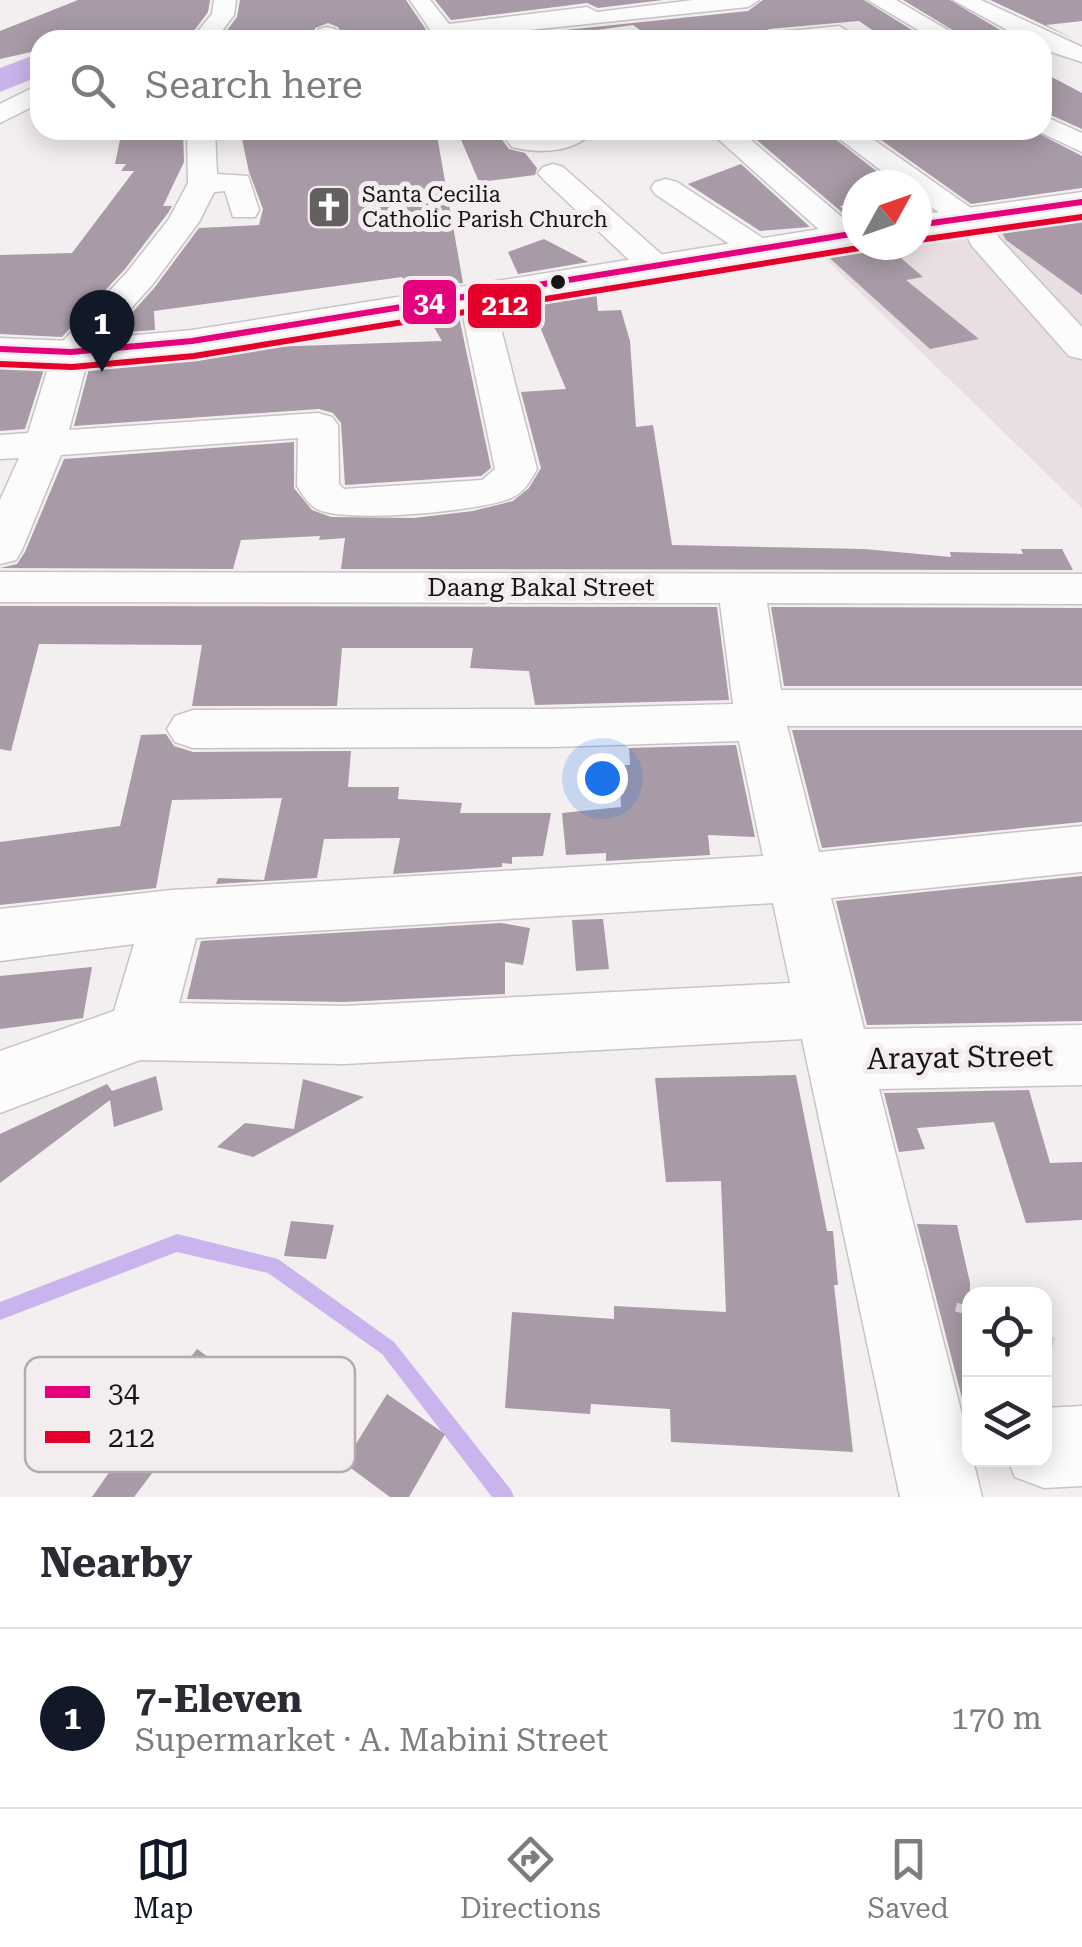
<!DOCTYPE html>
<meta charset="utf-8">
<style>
body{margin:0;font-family:"Roboto Serif",serif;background:#f7f7f7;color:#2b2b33}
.controls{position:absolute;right:30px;bottom:30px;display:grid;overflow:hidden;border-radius:20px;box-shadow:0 5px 25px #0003}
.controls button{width:90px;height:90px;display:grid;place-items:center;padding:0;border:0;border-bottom:2px solid #e1e1e2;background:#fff;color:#2b2b33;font:50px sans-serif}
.compass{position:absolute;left:842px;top:170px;width:90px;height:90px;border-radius:50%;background:#fff;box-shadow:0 5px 25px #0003;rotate:50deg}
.you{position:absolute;left:602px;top:778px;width:35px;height:35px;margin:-25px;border:8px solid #fff;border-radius:50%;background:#1a73e8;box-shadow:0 0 0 15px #1a73e833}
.badge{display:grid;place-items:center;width:65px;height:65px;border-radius:50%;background:#111827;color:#fff;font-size:32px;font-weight:700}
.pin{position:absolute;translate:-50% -82px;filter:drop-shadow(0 2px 5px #0008)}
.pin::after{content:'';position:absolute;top:52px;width:35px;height:30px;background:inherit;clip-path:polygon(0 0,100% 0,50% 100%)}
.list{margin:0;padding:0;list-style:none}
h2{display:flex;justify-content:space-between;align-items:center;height:130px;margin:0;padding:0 40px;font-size:42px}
h2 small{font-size:32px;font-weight:400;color:#7c7c81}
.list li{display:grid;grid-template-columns:65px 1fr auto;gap:30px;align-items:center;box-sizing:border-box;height:180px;padding:0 40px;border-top:2px solid #e1e1e2}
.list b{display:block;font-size:38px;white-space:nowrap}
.list p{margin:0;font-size:32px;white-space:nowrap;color:#7c7c81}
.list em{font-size:32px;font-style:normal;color:#7c7c81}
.icon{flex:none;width:55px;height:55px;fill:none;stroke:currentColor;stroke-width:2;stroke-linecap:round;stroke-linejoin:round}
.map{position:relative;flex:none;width:1082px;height:1497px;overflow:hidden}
.search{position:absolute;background:#fff;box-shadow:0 5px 25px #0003;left:30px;right:30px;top:30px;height:110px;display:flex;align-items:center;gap:25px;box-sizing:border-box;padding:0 35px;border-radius:30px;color:#7c7c81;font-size:38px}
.sheet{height:310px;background:#fff}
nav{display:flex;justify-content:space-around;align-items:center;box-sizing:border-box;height:140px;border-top:2px solid #e1e1e2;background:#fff;font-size:28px;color:#7c7c81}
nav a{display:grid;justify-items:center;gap:5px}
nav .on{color:#111827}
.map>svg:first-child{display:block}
.built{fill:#e9dfe2}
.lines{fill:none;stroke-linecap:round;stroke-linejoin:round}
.stream{fill:#cab4ed;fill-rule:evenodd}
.river{fill:#cab4ed;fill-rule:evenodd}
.building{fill:#a89aa6}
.minor-casing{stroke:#c8c4c6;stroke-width:3}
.major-casing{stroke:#c8c4c6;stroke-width:3}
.path{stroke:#dad9d9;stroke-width:9;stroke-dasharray:10 8;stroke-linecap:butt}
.minor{fill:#fdfcfd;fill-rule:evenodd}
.major{fill:#fdfcfd;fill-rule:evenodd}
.bus-1-casing{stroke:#f4edef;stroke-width:11}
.bus-2-casing{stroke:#f4edef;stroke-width:11}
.bus-1{stroke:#e5007d;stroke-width:6}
.bus-2{stroke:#e4002b;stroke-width:6}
.bus-dot{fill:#171415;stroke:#f4edef;stroke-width:4}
.labels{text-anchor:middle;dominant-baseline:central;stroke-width:10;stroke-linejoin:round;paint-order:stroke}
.far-poi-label{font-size:22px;fill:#171415;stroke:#f4edef;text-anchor:start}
.street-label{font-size:25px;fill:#171415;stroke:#f4edef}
.near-street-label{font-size:30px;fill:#171415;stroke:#f4edef}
.key{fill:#f4edef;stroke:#b2acae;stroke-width:2.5}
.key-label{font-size:28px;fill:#171415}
.line-badge{stroke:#f4edef;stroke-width:4}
.badge-label{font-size:28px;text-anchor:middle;font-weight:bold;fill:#fff}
</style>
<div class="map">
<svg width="1082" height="1497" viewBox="0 0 1082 1497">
<rect width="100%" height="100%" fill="#f3eef0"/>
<!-- built -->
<path class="built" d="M1008,217L1082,276V508L812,246L857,239V245H917V231Z"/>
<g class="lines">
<!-- stream -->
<path class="stream" d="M177,1234L278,1259L394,1342L511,1490L514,1497H492L382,1354L268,1273L177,1252L0,1320V1302Z"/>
<!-- river -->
<path class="river" d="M40,53V76L0,92V68Z"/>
</g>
<!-- building -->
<path class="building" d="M78,0H210L208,12L187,40H40V50L0,59V31Z
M240,0H406L433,40H345L338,27L328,23L315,28L313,40H220L237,17Z
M435,0H663L598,8L587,3L451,20Z
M763,0H864L928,40H887L859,21L769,29L757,35L726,40H654L633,25L526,40H469L748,11Z
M903,0H950L1017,40H969Z
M990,0H1082V21L1046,25L1076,40Z
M1042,72L1082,93V129L1042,111Z
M122,130H183L184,162L163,206H172L168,213L125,269L62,337L0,334V255L72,253L134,171H121L126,164H115Z
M240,130H436L463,283L411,291L402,277L154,311L155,330L114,333L155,287L199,228L259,225L263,209L249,172Z
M457,130H495L509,149L525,153L537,168L535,175L479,182Z
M745,130H824L894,185H857V203L840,206L856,219L851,220Z
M867,130H1032L1082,156V188L971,204Z
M741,164L810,227L760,231L688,184Z
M1082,216V295L1006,240L999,227Z
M544,239L588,262L518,274L508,252Z
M860,245H886L923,277L906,280L979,339L930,349L823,252Z
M596,290L598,311L621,310L630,341L636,427L653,425L672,545L864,549L951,557L950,552L1023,554L1021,549H1062L1073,570L341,569L345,538L319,540L320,536L241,540L233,569L0,568L17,564L25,552L64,459L294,442V488L312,510L331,517L414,518L473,511L513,501L529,488L541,468L521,392L566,389L529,301Z
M458,312L491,468L481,476L345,485L341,423L333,413L319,409L74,426L90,365L241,348L442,341L428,317Z
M0,364L45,366L25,429L0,431Z
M0,606L717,607L729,700L535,705L529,671L470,668L473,648H342L337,706H192L202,645L39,644L11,751L0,749Z
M771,607L1082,608V686H784Z
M792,730H1082V822L822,848Z
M166,734L174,746L193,752L351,751L348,787H399L398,799L462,803L460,813H551L543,856L512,857V864L502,863V867L393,874L400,838L324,839L317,878L216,884L218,878L264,880L282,798L172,800L156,888L0,905V842L120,826L141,735Z
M736,745L755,837L708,835L710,855L606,861V853L566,855L562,813L621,807L619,765H630L629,748Z
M1082,876V1021L867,1025L836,901Z
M603,919L609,969L576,971L572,920Z
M501,923L530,928L523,965L505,962V994L344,1002L187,999L201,941Z
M92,967L83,1018L0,1029V976Z
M796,1075L827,1231H833L838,1285H834L853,1452L671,1442L670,1409L591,1404L590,1414L505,1408L512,1312L614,1319V1306L726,1312L721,1181L666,1182L655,1078Z
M156,1076L163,1110L114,1127L110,1100L0,1183V1134L107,1084L112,1091Z
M303,1079L364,1097L253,1157L217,1147L245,1123L294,1129Z
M1029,1090L1050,1163L1082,1162V1220L1026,1223L994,1122L917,1128L925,1149L899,1152L884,1093Z
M291,1221L334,1225L326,1259L284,1256Z
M917,1224L957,1225L970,1283V1429Z
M197,1349L258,1393L237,1423L207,1401L134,1497H92L129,1444L125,1440Z
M387,1394L445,1434L409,1497H390L344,1463Z"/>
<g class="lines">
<!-- minor casing -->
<g class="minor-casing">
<path id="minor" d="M214,0H236L234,15L215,40H191L212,14Z
M410,0H430L449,24L587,7L597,12L693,0H759L748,7L443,39L435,37Z
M868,0H896L965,40H935Z
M953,0H981L1082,47V62L1045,50L1042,40H1025Z
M839,26L851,33L847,38L757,40L769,33Z
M327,27L335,29L341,40H317L319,29Z
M40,84V103L0,123V104Z
M1042,115L1082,133V152L1035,130H1042Z
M187,130H215L217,174L248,176L259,210L255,217H233L225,191L214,192L199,222L152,285L89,355L69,430L318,413L332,417L338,425L339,484L344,489L482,480L495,469L459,297L464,290L476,287L488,290L493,297L537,469C531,480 524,493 511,498C482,511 345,524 317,509C309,505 302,494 297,486L298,438L61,455L22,550L16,560L0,564V500L19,458L0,459V435L28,433L53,352L128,271L169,219L188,183Z
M499,130L545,134L594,130C576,153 539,154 512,147Z
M708,130H739L855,228V242H833Z
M828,130H860L971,208C986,212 995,222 998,237L1082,327V359L1069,356L972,246L962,227L917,198V185H900Z
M553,164L563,167L668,260L672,267L668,274H644L543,179L538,173L543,167Z
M666,179L677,182L769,242L774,249L769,256H747L655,194L651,188L655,182Z
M0,572L1082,574V604L767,603L781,690H1082V726H787L819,852L1082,826V872L831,898L864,1029L1082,1025V1085L879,1089L970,1446V1460H973L982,1497H900L802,1039L344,1064L140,1060L0,1113V1051L114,1011L134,944L0,961V909L172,890L763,856L739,741L552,747L193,748L175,742L167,729L175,716L193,710L552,709L733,704L720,603L0,602ZM773,903L790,983L344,1006L179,1003L196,938Z
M1082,1406V1486L1044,1488L1015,1477L1008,1460H1044V1408Z"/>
</g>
<!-- major casing -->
<g class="major-casing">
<path id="major" d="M1082,192V212L917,235V215Z
M857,223V243L192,352L71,363L0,360V338L71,341L192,330Z"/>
</g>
<!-- path -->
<path class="path" d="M956,1307L970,1311
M1044,1340L1054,1342"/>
<!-- minor -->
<use href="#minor" class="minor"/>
<!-- major -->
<use href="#major" class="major"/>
<!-- bus-1 casing -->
<g class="bus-1-casing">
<path id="bus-1" d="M917,225L1082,202
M0,349L71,352L192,341L857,233"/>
</g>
<!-- bus-2 casing -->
<g class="bus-2-casing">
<path id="bus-2" d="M919,240L1082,217
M0,364L72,367L194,356L859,248"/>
</g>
<!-- bus-1 -->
<use href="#bus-1" class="bus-1"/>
<!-- bus-2 -->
<use href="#bus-2" class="bus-2"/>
</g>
<!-- icons -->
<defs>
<g id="church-square" transform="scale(2.25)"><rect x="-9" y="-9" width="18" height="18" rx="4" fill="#646062" stroke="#f4edef"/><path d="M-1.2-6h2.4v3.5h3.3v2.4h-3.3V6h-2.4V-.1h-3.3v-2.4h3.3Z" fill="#fff"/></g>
</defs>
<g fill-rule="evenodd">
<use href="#church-square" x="329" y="207"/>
</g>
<!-- markers -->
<circle class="bus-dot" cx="558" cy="282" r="9"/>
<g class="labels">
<!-- far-poi labels -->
<g class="far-poi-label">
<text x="362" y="194">Santa Cecilia<tspan x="362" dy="25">Catholic Parish Church</tspan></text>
</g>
<!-- street labels -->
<g class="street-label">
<text x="541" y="587">Daang Bakal Street</text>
</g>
<!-- near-street labels -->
<g class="near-street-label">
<text transform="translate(960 1057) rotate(-1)">Arayat Street</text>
</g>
</g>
<!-- legend -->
<rect x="25" y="1357" width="330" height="115" rx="15" class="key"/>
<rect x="45" y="1386" width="45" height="12" fill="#e5007d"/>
<rect x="45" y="1431" width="45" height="12" fill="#e4002b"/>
<g class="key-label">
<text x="108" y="1402">34</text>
<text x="108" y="1447">212</text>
</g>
<g class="line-badge">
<rect x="401" y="278" width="57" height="48" rx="10" fill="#e5007d"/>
<rect x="466" y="282" width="77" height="48" rx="10" fill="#e4002b"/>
</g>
<g class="badge-label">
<text x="429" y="312">34</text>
<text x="505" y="315">212</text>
</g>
</svg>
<div class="controls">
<button><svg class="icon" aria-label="locate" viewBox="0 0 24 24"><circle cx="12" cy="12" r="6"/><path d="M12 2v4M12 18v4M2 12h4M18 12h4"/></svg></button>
<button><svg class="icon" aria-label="layers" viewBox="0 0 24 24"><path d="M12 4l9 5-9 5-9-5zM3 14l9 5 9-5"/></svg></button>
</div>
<svg class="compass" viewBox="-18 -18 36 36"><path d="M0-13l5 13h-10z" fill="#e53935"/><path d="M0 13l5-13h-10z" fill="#7c7c81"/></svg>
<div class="you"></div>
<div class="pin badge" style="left:102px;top:372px">1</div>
<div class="search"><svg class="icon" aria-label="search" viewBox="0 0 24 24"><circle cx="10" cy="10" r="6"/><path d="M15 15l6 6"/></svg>Search here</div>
</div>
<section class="sheet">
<h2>Nearby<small></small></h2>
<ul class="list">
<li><span class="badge">1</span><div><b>7-Eleven</b><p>Supermarket · A. Mabini Street</p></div><em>170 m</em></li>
</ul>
</section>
<nav>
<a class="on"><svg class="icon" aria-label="map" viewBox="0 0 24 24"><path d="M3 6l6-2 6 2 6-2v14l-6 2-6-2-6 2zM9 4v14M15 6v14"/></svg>Map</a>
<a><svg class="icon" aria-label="directions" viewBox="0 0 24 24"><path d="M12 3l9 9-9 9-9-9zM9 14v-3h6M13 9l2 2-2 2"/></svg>Directions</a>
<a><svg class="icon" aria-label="saved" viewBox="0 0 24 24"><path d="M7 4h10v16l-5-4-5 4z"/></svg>Saved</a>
</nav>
